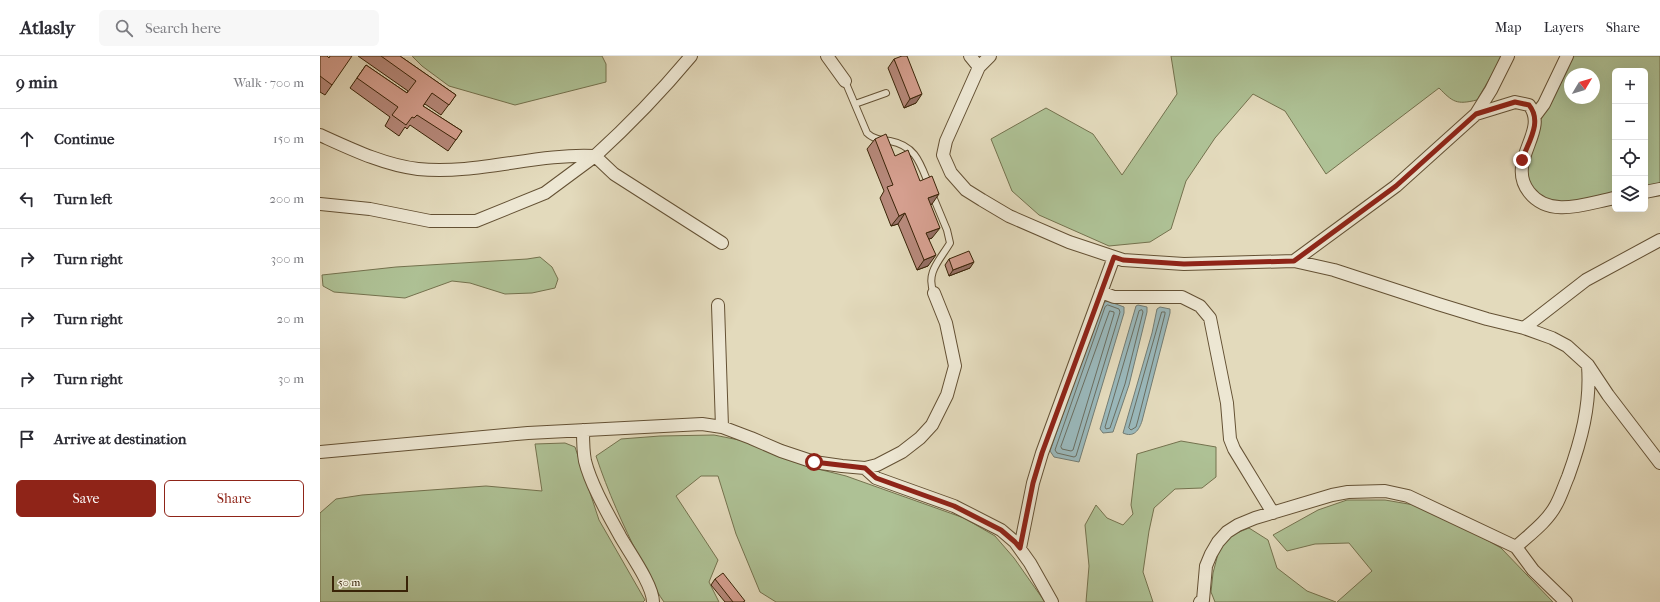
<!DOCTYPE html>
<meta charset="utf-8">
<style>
body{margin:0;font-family:"IM FELL French Canon",serif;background:#f7f7f7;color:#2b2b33}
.controls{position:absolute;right:12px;top:12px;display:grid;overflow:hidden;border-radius:6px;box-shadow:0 4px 16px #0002}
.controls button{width:36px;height:36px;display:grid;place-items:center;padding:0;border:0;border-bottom:1px solid #e1e1e2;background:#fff;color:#2b2b33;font:20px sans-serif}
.compass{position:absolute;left:1244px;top:12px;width:36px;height:36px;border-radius:50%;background:#fff;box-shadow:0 4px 16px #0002;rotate:52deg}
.scale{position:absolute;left:12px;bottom:10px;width:76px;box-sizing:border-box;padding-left:4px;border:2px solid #392307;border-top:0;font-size:11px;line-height:14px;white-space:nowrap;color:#392307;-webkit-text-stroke:3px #ede7d3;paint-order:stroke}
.stop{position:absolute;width:12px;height:12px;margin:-9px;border:3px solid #8f2418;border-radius:50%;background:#fff}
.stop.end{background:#8f2418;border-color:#fff;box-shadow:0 1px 4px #0008}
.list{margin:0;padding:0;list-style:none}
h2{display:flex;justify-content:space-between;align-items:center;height:52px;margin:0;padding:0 16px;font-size:17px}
h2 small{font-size:13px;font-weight:400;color:#7c7c81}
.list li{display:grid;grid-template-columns:26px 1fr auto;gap:12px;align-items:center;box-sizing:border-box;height:60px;padding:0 16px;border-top:1px solid #e1e1e2}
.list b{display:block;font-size:15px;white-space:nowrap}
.list em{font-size:13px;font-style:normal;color:#7c7c81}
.actions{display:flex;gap:8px;padding:12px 16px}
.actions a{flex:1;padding:9px 0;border:1px solid #8f2418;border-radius:6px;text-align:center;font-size:14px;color:#8f2418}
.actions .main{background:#8f2418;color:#fff}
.icon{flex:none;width:22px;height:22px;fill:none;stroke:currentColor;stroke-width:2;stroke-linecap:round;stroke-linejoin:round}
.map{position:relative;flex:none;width:1340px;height:546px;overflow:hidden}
header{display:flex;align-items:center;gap:24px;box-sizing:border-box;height:56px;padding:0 20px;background:#fff;border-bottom:1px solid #e1e1e2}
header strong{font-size:19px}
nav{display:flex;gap:22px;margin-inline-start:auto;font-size:14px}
.search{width:280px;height:36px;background:#f7f7f7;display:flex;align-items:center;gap:10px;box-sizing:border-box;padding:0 14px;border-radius:6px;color:#7c7c81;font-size:15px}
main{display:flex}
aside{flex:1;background:#fff}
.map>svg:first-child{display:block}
.green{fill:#aec195;stroke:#74724e;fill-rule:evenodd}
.water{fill:#9ab8bb;stroke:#737c73}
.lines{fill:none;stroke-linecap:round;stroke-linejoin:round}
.shore{stroke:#6a6e61;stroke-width:1}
.lane-casing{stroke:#645134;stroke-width:8}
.street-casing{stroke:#645134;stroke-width:14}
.lane{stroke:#ede7d3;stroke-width:6}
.street{stroke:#ede7d3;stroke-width:12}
.wall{fill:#b7897b;stroke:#392307}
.shaded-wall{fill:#956f64;stroke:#392307}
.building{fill:#d59f8f;stroke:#392307}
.route{stroke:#8f2418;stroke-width:5}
</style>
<header>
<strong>Atlasly</strong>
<div class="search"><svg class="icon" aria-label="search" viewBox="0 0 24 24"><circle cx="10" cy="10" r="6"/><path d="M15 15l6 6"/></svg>Search here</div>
<nav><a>Map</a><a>Layers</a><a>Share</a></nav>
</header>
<main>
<aside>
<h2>9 min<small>Walk · 700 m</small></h2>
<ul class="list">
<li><svg class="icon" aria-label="ahead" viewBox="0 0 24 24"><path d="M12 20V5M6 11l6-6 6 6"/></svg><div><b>Continue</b></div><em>150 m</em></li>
<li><svg class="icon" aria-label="left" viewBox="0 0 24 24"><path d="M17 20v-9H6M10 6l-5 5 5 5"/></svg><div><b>Turn left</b></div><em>200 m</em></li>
<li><svg class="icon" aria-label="right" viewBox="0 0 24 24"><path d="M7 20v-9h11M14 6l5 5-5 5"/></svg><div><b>Turn right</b></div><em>300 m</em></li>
<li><svg class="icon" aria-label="right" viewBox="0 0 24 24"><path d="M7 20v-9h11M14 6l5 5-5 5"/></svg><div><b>Turn right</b></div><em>20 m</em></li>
<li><svg class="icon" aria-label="right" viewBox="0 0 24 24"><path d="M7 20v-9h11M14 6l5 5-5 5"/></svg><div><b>Turn right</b></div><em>30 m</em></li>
<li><svg class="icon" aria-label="arrive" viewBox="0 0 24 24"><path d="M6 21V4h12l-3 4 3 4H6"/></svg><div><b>Arrive at destination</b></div></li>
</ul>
<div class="actions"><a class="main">Save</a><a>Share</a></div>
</aside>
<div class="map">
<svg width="1340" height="546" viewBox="0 0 1340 546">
<rect width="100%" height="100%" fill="#e3dabc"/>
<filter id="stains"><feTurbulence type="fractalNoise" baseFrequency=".005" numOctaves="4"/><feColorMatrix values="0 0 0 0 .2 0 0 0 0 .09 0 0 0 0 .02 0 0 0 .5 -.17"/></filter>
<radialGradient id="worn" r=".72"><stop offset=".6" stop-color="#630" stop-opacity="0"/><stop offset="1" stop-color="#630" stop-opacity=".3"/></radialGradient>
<!-- green -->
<path class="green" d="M92,0H282L286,8V26L195,49L129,30L102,10Z
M851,0H1183L1157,44C1136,49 1133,46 1119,32L1006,118L965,55L933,38L895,82L866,125L851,173L830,186L789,190L719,159L692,135L671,83L726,52L773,78L802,119L857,38Z
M1251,0H1340V128L1325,132V15H1295V138L1252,146L1230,147L1219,142L1207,124L1209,95L1219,67ZM1250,18H1274V42H1250Z
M220,201L232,211L238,223L235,232L212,237L185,238L150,227L132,225L85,242L14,236L3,230L2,219L76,211L207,203Z
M394,379L429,386L490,411L526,420L644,462L675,480L694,502L725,546H456L440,536L416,478L398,420H381L356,440L398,504L389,526L399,546H344C334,532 328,517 320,503C303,469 288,436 276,400L301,383L340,380Z
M861,385L896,391V421L882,432L855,433L834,452L829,475L823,516L833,546H766L769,510L765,469L776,449L787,462L803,469L813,458L811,449L817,398Z
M245,387L255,391L279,464L325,544L323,546H0V457L16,443L42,439L166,430L222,435L215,388Z
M1027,444H1065L1094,449L1142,470L1181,492L1233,546H1017L1052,515L1029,487L995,488L967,495L953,479L998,454Z
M929,472L948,484L957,512L987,535L1016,546H895L891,536L893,517L899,494L909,480Z"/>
<!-- water -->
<path class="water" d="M788,245L804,251V257L759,406L734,401L730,395L782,247Z
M818,249L827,251V256L809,329L793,376L783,377L780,373L816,250Z
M840,251L850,253V257L822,365C819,374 814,382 803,377L832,277L837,253Z"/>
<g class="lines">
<!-- shore -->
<path class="shore" d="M788,249L799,253L800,256L756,400L754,401L737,397L735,394L785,251Z
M822,254L823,256L805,328L790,372L786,373L785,371L819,255Z
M790,255L794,256V258L753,394L751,395L742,393L741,391Z
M842,256H845V258L818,364L816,371L811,374L809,372Z"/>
<!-- lane casing -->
<g class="lane-casing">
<path id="lane" d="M525,25L547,77C553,83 561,84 570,85C596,90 600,107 609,129
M535,48L566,37
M612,138L627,174L630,187C620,204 605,217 614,237"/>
</g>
<!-- street casing -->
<g class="street-casing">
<path id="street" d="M371,0C341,36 309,69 275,100L294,118L402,187
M507,0L525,25
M650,0L659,11
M670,0L659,11L626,85L623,99L631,117L646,134L662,144L689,160L749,186L803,204L864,208L974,205L1014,214L1118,248L1167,263L1204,272L1232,282L1247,290L1268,309L1288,339L1340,407
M1156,58L1171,34L1188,0
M1215,60L1224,48L1247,0
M0,79C31,93 64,109 98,113C157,119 216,97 275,100
M1325,136L1340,133
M0,148L50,153L110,165H156L225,137L275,100
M974,205L1076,130L1156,58L1195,46L1209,49C1230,75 1185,105 1209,136C1230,163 1267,147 1295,142
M781,236L794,241H862L880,250L890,262L907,347L910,383L914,393L953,457
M398,249L402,371
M1204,272L1266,224L1340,184
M263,374C263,384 263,395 265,405C271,429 288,458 300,480C309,496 333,529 333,546
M0,396L208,377L382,368L402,371L431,382L461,395L494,406L522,410L545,412L557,409L582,396L600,382L612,369L627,339L635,310L626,267L614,237
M545,412L556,422L634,450L681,474L695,486L710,507L732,546
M1196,491C1210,478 1227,466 1236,449C1241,440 1244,430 1248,421C1261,385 1271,349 1268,310
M700,492L713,427L722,397L794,201
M880,546L883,544L886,510L891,498L898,486L907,476L918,469L935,462L1012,439L1028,436L1065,435L1088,440L1196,491L1213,514L1246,546"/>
</g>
<!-- lane -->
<use href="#lane" class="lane"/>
<!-- street -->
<use href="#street" class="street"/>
</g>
<!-- wall -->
<path class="wall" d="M0,0L12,29L5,39L0,36Z
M38,0H80L136,39L121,59L105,48L103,50L142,75L128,95L90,69L87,73L85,71L79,80L65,70L70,61L30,32L46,9L87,37L88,35Z
M574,3L596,47L584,52L568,12Z
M555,83L575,100L600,125L612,148L610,149L612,182L609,183L608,210L597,214L578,168L571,170L560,142L564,135L547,93Z
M629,203L650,212L629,220L625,209Z
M395,523L424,546H405L391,529Z"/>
<!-- shaded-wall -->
<path class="shaded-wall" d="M602,38L596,47L584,52L590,43Z
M619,138L612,148L600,152L608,142Z
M585,157L578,168L571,170L579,160Z
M620,172L612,182L599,187L606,177Z
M616,199L608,210L597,214L604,204Z
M654,206L650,212L629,220L633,214Z"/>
<!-- building -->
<path class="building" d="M0,0H7L9,2L10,0H32L12,29L0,20Z
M61,0H80L136,39L129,49L112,37L103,50L142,75L136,84L97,59L94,62L92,61L86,69L72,59L78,51L37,22L46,9L87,37L96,25Z
M582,0H587L602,38L590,43L574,3Z
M566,78L575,100L588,94L600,125L612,120L619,138L608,142L620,172L606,177L616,199L604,204L585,157L579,160L567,131L573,129L555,83Z
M649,195L654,206L633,214L629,203Z
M403,517L425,545L423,546H413L395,523Z"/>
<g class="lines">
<!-- route -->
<path class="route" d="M494,406L545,412L556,422L634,450L681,474L695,486L700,492L713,427L722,397L794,201L803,204L864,208L974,205L1076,130L1156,58L1195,46L1209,49C1223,66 1208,86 1202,104"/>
</g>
<rect width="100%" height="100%" filter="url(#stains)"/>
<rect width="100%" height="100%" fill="url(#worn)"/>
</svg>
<div class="controls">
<button>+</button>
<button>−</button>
<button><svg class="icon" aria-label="locate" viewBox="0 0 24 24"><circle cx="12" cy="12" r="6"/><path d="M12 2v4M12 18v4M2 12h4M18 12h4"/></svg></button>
<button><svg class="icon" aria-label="layers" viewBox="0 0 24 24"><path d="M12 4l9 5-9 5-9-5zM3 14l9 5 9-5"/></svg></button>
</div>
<svg class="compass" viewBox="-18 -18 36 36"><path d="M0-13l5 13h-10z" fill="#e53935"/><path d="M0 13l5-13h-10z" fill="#7c7c81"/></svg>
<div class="scale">50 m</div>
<div class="stop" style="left:494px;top:406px"></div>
<div class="stop end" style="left:1202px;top:104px"></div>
</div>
</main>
